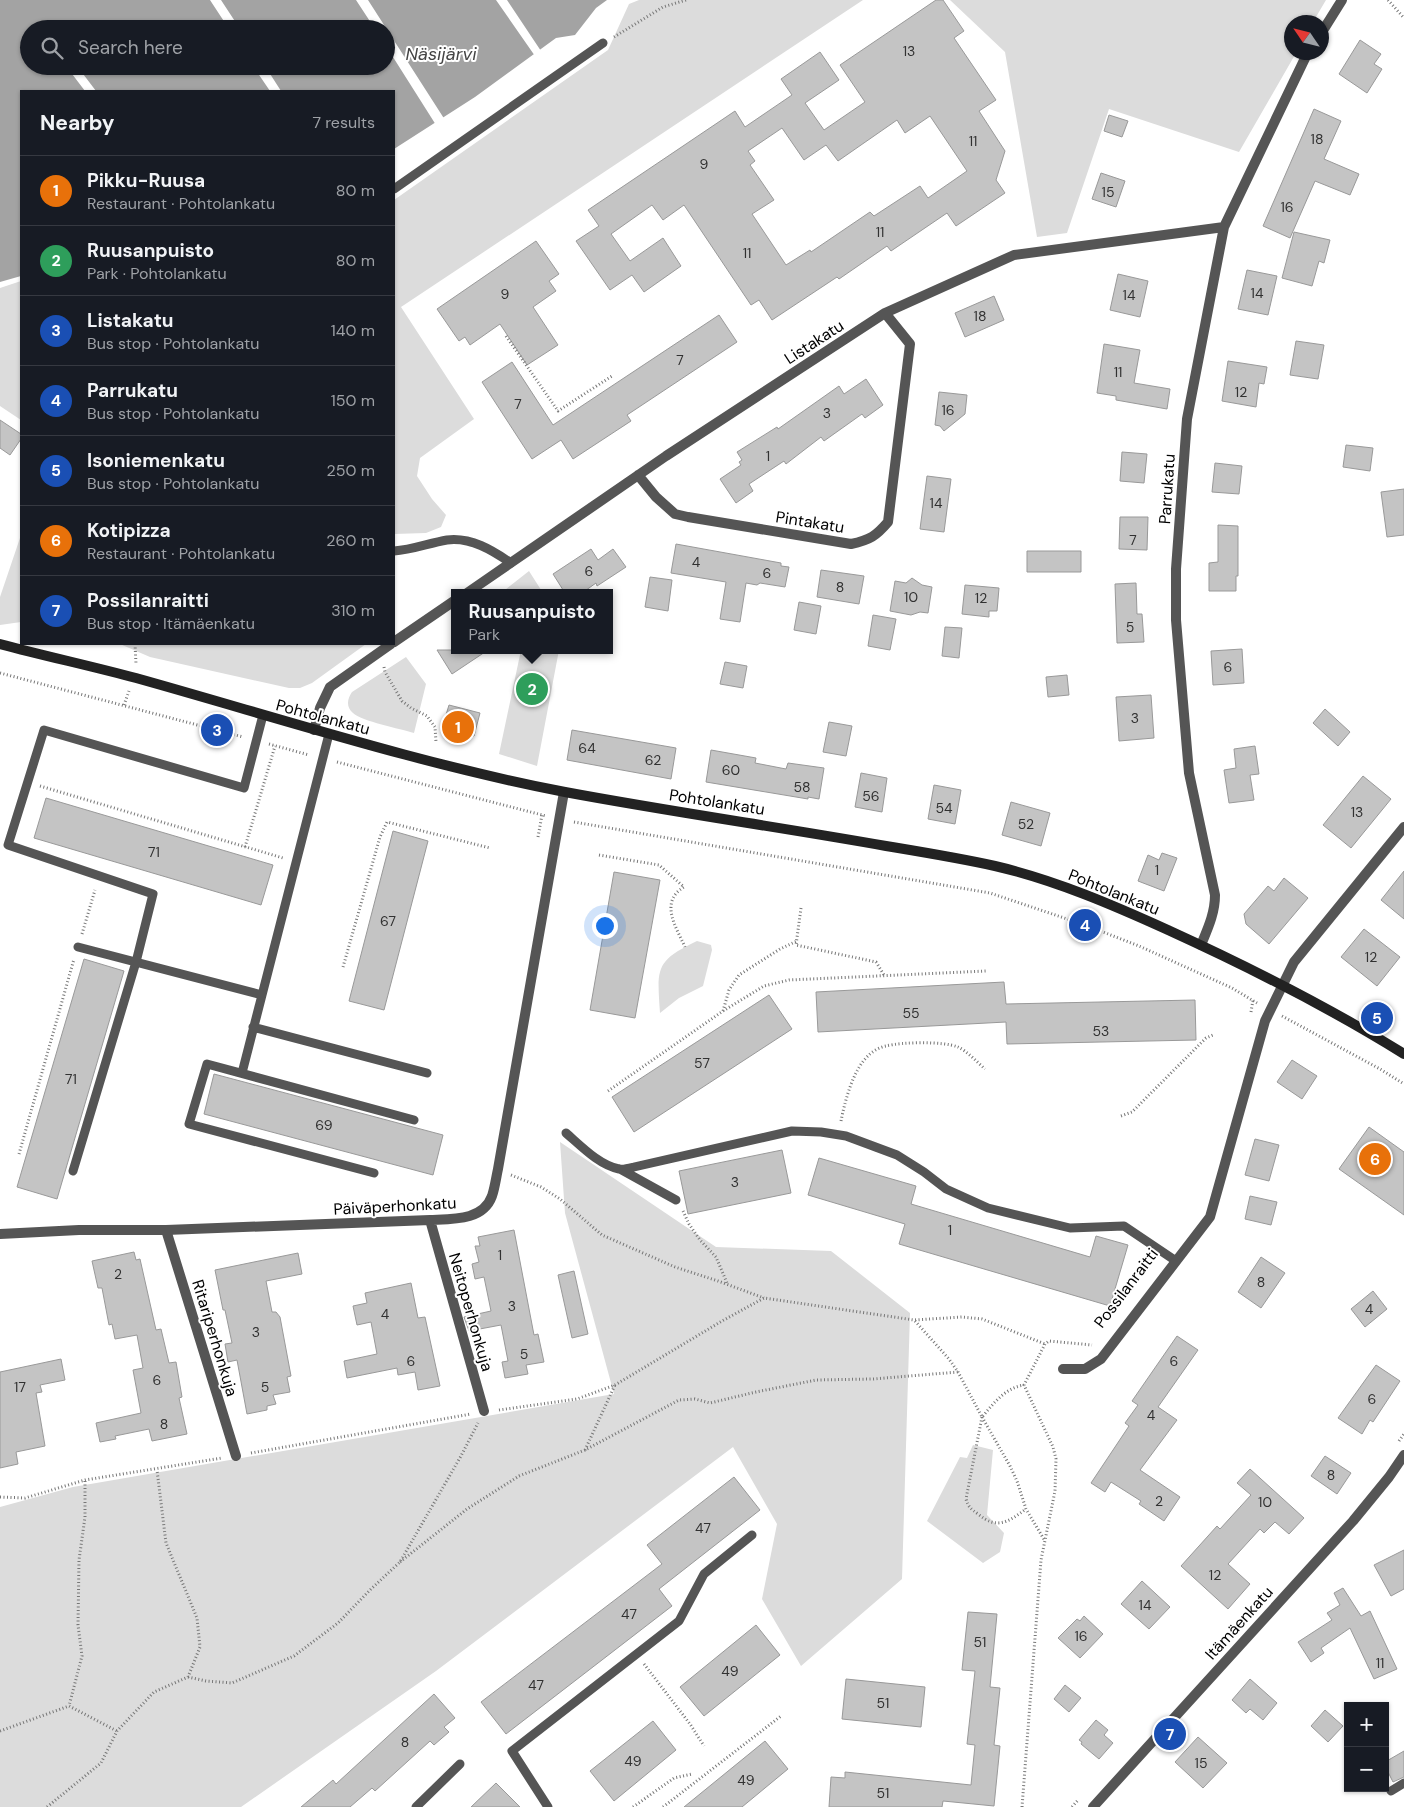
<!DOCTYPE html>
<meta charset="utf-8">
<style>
body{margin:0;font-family:"DM Sans",sans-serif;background:#20242c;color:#f1f3f6}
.controls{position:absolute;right:15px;bottom:15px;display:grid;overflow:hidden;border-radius:0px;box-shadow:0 1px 4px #0004}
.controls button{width:45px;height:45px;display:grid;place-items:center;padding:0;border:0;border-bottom:1px solid #363941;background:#171b24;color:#f1f3f6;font:25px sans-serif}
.compass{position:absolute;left:1284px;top:15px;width:45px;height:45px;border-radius:50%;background:#171b24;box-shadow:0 1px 4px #0004;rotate:305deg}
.you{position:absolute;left:604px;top:925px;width:18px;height:18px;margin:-12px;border:4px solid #fff;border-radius:50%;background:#1a73e8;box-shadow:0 0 0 8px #1a73e833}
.badge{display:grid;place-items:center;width:32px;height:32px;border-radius:50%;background:#858687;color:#fff;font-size:16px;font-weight:700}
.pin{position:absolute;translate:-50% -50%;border:2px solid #fff;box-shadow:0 1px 5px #0006}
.popup{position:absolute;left:451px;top:589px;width:162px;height:65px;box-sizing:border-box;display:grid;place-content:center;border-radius:0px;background:#171b24;filter:drop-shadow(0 1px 4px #0005);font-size:16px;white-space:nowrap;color:#9ea1a6}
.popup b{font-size:19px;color:#f1f3f6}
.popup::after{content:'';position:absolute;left:50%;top:100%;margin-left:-10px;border:10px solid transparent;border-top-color:#171b24}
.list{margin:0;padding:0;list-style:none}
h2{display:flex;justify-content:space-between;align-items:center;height:65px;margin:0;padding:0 20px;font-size:21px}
h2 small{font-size:16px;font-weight:400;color:#9ea1a6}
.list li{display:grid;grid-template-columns:32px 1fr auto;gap:15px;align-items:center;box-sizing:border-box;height:70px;padding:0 20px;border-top:1px solid #363941}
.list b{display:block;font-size:19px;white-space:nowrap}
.list p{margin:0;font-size:16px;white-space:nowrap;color:#9ea1a6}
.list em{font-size:16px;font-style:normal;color:#9ea1a6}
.icon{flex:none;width:28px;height:28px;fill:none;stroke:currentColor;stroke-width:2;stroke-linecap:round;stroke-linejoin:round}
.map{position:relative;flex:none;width:1404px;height:1807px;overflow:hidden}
.search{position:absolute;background:#171b24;box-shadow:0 1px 4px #0004;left:20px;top:20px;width:375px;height:55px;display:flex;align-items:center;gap:12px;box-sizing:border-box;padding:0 18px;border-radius:28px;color:#9ea1a6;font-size:19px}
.panel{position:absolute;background:#171b24;box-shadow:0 1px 4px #0004;left:20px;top:90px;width:375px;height:555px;border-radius:0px}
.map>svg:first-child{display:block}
.green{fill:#dcdcdc}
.water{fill:#a3a3a3;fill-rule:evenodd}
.pier{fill:#fff}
.building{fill:#c4c4c4;stroke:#999;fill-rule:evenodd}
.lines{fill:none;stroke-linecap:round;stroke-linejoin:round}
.path{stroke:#777;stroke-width:3;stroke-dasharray:1 2.5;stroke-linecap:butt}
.service{stroke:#555;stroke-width:9}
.minor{stroke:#555;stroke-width:10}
.tertiary{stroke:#555;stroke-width:10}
.secondary{stroke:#222;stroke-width:10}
.labels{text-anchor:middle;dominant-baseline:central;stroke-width:4;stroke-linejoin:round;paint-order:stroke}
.number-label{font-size:14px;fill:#313131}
.street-label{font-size:16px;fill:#000;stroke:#fff}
.water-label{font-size:18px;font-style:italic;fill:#444;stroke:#fff}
</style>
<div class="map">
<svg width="1404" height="1807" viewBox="0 0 1404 1807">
<rect width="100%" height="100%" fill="#fff"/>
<!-- green -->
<path class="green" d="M639,0H863L401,307L474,419L420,458L417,476L432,499L446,515L441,527L426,533L394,534V200L608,50L629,4Z
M950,0H1326L1313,22H1292V52L1296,53L1239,152L1109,109L1067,233L1037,237L1005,52Z
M21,281V420L0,406V288Z
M21,535V622L0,625V597Z
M529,571L543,593H501Z
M120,644H366L312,683L300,688H289L150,657Z
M521,650H559L537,766L499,754Z
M406,657L426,684L414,733C401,729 361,721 353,713C346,707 347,699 352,692Z
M697,941L711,945L712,950L703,986L679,998L660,1013C657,968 655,961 697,941Z
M560,1142L716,1247L831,1251L910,1313L902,1579L801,1666L762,1599L777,1524L733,1447L436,1671L241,1807H0V1507L73,1487L614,1394L565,1213Z
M973,1445L993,1450L987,1515L1004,1533L1000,1552L983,1563L927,1521L960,1457L967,1458Z"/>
<!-- water -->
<path class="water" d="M0,0H607L596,8L575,35L556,38L475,97L394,149V91H21V276L0,282ZM29,29H386V66H29Z"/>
<!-- pier -->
<path class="pier" d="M210,0H221L240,29H229Z
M356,0H368L445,120L436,125L386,46V29H375Z
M496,0H507L541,51L535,56Z
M66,66H77L96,91H85Z
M253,66H265L281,91H270Z"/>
<!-- building -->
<path class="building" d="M936,0H943L964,31L954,38L996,100L979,111L1005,151L996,180L1005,193L956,226L947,213L891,251L887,246L839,279L837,277L772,320L759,300L751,305L684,205L663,220L652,205L611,234L630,261L663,238L681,266L644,292L632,275L610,290L576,241L599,226L588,210L735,111L745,127L792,95L781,79L820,52L839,80L805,103L824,130L865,102L840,65ZM930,116L967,171L928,198L920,186L874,216L870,212L811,252L810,250L786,265L752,214L774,200L750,165L755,161L748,151L782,128L804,160L826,145L838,161L897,120L905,133Z
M1360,40L1381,54L1374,64L1382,69L1367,93L1339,74Z
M1314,109L1341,121L1324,159L1359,174L1350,195L1315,181L1290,238L1263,226Z
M1109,115L1128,121L1122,137L1104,131Z
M1101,173L1125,181L1116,207L1092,199Z
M1294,232L1330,240L1324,263L1319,261L1312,286L1282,278Z
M536,241L559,274L549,281L556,291L533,307L558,345L527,365L500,324L470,345L465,337L459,341L437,309Z
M1247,270L1277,276L1268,315L1238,309Z
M1118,274L1148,281L1140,317L1110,310Z
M994,296L1004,320L965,337L955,313Z
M719,315L737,342L627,415L631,421L573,459L561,440L532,459L482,382L512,362L553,425Z
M1296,341L1324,345L1318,379L1290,375Z
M1104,344L1140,350L1134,383L1170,389L1167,409L1116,400V396L1097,393Z
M1228,361L1267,367L1264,384L1259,383L1256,407L1222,401Z
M866,379L883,405L865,418L862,414L824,441L821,437L786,464L784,461L749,484L753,491L736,503L720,479L741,465L739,462L742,460L737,452L777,427L778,429L839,386L844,394Z
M939,392L967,395L965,414L944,431L940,426L935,425Z
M0,420L21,434V439L10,455L0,448Z
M1346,445L1373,448L1370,471L1343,467Z
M1122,452L1147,454L1144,483L1120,481Z
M1215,463L1242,466L1239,494L1212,492Z
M927,476L951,479L944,532L920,529Z
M1404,489V535L1387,537L1381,492Z
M1120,517H1148L1147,550L1119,549Z
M1218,525L1238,526V576H1236V591H1209V563L1218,562Z
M676,544L781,563V566L789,567L785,587L760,583L757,585L746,583L740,622L720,619L726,582L671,573Z
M591,549L598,560L613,549L626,567L597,586L596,583L582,593H565L553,574Z
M1027,551H1081V572H1027Z
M821,570L864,576L859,604L817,597Z
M650,577L672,580L668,611L645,607Z
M912,578L922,585L932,587L928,613L920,612L911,615L890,611L895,581L906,583Z
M1136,583L1137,614H1142L1144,642L1117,643L1115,584Z
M965,585L999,588L997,611H989V617L962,614Z
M799,602L821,606L816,634L794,630Z
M873,615L896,619L890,650L868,646Z
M945,627L962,628L959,658L942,656Z
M1242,649L1244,683L1213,685L1211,651Z
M437,650H488L452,674Z
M725,662L747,666L743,688L720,684Z
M1067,675L1069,695L1048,697L1046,677Z
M1151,695L1154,738L1119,741L1116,697Z
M449,705L480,713L474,736L442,728Z
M1325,709L1350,732L1338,746L1313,723Z
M829,722L852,726L846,756L823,752Z
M572,730L676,748L671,779L567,760Z
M1255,746L1259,774L1250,775L1254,800L1229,803L1224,770L1236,768L1234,749Z
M711,750L756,758L755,763L786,769L788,763L824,768L819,799L808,797V799L706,782Z
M861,773L887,778L882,812L855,807Z
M1363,776L1391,799L1351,848L1323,825Z
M934,785L961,790L955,824L928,819Z
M46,798L273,865L261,905L34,838Z
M1011,802L1050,813L1041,846L1002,835Z
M393,831L428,841L384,1010L349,1001Z
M1162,853L1177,858L1164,891L1138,881L1148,855L1159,860Z
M1404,871V919L1381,900Z
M614,872L660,880L635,1018L590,1010Z
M1284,878L1308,898L1269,944L1246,924L1244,914L1268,886L1274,891Z
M1364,929L1400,957L1377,986L1341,957Z
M84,959L124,971L57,1199L17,1187Z
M1004,982L1006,1004L1195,1000L1196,1040L1007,1044L1006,1022L818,1032L816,992Z
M769,995L792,1029L634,1132L612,1097Z
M1292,1060L1317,1076L1302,1099L1277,1082Z
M214,1074L443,1135L433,1175L204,1114Z
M1369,1127L1404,1152V1215L1339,1169Z
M1255,1139L1279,1145L1269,1181L1245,1175Z
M782,1150L791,1193L688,1214L679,1171Z
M819,1158L916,1186L911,1204L1090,1257L1096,1236L1128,1245L1110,1306L899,1244L905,1224L808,1195Z
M1250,1196L1277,1202L1271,1225L1245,1219Z
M514,1230L534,1335L538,1334L544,1362L526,1365L528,1374L505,1378L502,1362L508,1361L501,1325L469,1331L464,1317L491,1311L484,1277L475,1279L472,1264L479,1262L475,1246H480L478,1237Z
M134,1252L136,1260L140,1259L156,1330L161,1329L169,1363L176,1362L182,1397L179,1398L187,1434L152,1441L149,1429L115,1436L116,1439L100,1442L96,1423L141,1413L133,1370L143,1368L137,1335L115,1339L112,1324L109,1325L102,1288H98L92,1261Z
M298,1253L302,1274L266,1281L272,1312H276L280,1317L291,1376L287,1377L290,1392L273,1395L276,1404L267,1406V1410L247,1414L237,1360L228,1362L225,1344L232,1343L225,1310H223L215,1270Z
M1261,1257L1285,1273L1261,1308L1238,1292Z
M574,1271L588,1334L572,1338L558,1275Z
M411,1283L418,1318L425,1317L440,1386L418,1390L415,1372L398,1375L397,1368L347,1378L344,1361L377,1354L371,1322L357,1325L353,1306L367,1303L365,1293Z
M1373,1291L1387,1309L1365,1327L1351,1309Z
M1177,1336L1198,1350L1158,1407L1177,1420L1140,1470L1180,1497L1164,1521L1139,1504L1141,1501L1111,1482L1105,1492L1091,1483L1129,1426L1125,1423L1138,1405L1132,1401Z
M61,1359L65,1380L40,1385L42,1392L36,1393L45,1446L16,1452L18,1464L0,1468V1372Z
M1376,1365L1400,1381L1373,1422L1370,1420L1362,1434L1338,1418Z
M1325,1456L1351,1473L1337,1494L1311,1476Z
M1250,1469L1304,1518L1289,1534L1275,1522L1264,1533L1260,1529L1228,1564L1250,1584L1228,1609L1181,1566L1217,1526L1220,1529L1251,1495L1237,1483Z
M734,1477L760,1510L659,1589L672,1606L506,1734L481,1702L662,1564L647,1545Z
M1404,1550V1589L1391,1596L1374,1565Z
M1142,1581L1170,1607L1149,1629L1121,1604Z
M1343,1588L1361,1616L1370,1611L1397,1669L1374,1679L1350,1628L1321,1648L1324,1653L1311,1662L1298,1642L1332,1620L1327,1613L1340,1605L1334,1593Z
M968,1612L997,1614L990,1687L1000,1688L994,1745L1000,1746L994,1806L943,1801L942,1807H829L831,1777L845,1778V1772L971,1785L975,1745L967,1744L975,1671L962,1670Z
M1084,1616L1103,1634L1080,1658L1058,1638L1077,1619L1080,1621Z
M756,1625L780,1655L704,1716L680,1687Z
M846,1679L925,1687L921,1727L842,1719Z
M1250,1679L1277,1703L1263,1720L1250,1709L1246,1713L1232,1700Z
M1065,1685L1081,1698L1069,1712L1054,1699Z
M434,1694L455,1718L444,1727L449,1732L434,1745L430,1741L375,1791L372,1788L350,1807H301L333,1780L336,1784Z
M1325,1710L1343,1726L1328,1742L1311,1726Z
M1096,1720L1108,1730L1104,1735L1113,1743L1099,1759L1081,1744L1082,1742L1079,1740Z
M653,1721L676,1750L614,1801L590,1771Z
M1198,1737L1227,1763L1203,1788L1175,1762Z
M765,1741L788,1769L742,1807H684Z
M1404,1751V1777L1393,1782L1385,1766V1762Z
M496,1783L520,1807H471Z"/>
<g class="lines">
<!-- path -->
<path class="path" d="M1388,0L1404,18
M614,37L663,7L686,0
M506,336L558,411L612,376
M135,644L136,664
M384,667L385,672L402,701L411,708L427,716L435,727L436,742
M0,673L243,737
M124,705L129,691
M269,744L309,755
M337,762L546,816
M40,786L283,858
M574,822L990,893L1085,925L1139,946L1232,988L1257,1003
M538,837L542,815
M245,847L275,746
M599,855L659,865L684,887C659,902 676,927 685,947
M801,908L796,945L876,962L884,975
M82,934L95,890
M343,967L380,837L387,822L490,848
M723,1011L764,986L789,980L986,971
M1251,1012L1253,1000
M1282,1016L1380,1069L1404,1084
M608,1091L723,1011L729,990L739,975L780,949L797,941
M1121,1116L1132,1112L1206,1038L1213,1035
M841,1121C845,1101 853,1069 869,1055C873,1051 880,1047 886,1046C902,1042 943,1041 958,1047C967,1051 977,1062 985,1069
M19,1154L74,959
M511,1175L541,1187L560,1199L602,1235L675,1267L718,1281L764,1298
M683,1211L689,1224L700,1240L716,1257L727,1283
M915,1321L949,1359L958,1372L982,1417C994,1403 1005,1388 1024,1385
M499,1410L577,1399L615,1385L722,1321L764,1298L914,1320L962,1317L982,1319L1045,1344
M982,1417L966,1499C968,1507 971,1509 978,1514C997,1530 1008,1522 1026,1509
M982,1417L1010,1466L1017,1481L1026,1509L1045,1541
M1399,1441L1404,1434
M585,1450L615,1385
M251,1453L471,1414
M85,1481V1517L79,1560L78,1625L82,1656L69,1706L117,1731
M0,1497L25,1498L85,1480L222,1458
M400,1562L467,1509L519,1476L585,1450L679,1400L695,1399L710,1403L756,1392L816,1380L873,1379L958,1372
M644,1664L690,1724L704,1746
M188,1677L206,1681L232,1683L294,1656L338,1623L371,1589L400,1562L461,1456L478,1423
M0,1731L69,1706
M47,1807L101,1763L117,1731L154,1692L188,1677L200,1647L197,1618L166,1543L157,1470
M633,1807L674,1778L692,1774
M663,1807L781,1716
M1022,1807L1041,1560L1055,1491L1056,1459L1053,1447L1024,1385L1045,1344L1049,1341L1092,1345
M1072,1807L1078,1800"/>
<!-- service -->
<path class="service" d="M394,189L603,43
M394,551C412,550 429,543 447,540C471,537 492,550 511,563
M78,947L262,995
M253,1027L427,1073
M242,1073L329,734
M566,1133C581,1146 599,1165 619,1169C623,1170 630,1168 634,1167L792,1131L821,1132L846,1136L897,1155L924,1172L946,1189L988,1208L1070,1228L1124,1226L1176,1261
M620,1169L676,1200
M73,1171L136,962L153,894L8,845L44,730L244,788L263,715
M374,1173L189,1124L207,1064L414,1120
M1391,1791L1404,1783
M416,1807L460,1764
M548,1807L512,1751L679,1621L704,1574L752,1535"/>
<!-- minor -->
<path class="minor" d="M1322,32L1342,0
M638,475L656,497L675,514L688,517L851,544C870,540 876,536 888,522L910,344L885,313
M467,593L666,456L885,313L1014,255L1224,227
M394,642L454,601
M314,730L320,708L330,687L391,644
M1201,945C1208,928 1215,913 1215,895L1189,773L1176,620V569L1187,419L1224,227L1308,52
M430,1220L484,1411
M166,1230L236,1456
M0,1234L79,1230H166L430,1220C452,1219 483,1221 492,1196C495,1187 496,1178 498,1169L564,792
M1063,1369H1085L1101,1359L1210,1217L1265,1021L1294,962L1404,827"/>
<!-- tertiary -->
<path class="tertiary" d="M1093,1807L1353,1521L1389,1477L1404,1455"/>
<!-- secondary -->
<path class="secondary" d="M0,644C45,656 91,666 136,678C279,718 420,764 565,792C672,812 779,827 886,846C922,852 959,858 995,866C1055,880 1113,905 1168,930C1249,967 1329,1007 1404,1054"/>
</g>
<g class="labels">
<!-- number labels -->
<g class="number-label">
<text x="909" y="51">13</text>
<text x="1317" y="139">18</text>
<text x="973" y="141">11</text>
<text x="704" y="164">9</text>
<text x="1108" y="192">15</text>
<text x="1287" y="207">16</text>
<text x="880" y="232">11</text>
<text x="747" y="253">11</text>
<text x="1257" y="293">14</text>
<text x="505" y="294">9</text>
<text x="1129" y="295">14</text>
<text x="980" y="316">18</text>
<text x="680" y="360">7</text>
<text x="1118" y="372">11</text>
<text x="1241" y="392">12</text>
<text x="518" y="404">7</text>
<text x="948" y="410">16</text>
<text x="827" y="413">3</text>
<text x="768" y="456">1</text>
<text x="936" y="503">14</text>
<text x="1133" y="540">7</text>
<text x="696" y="562">4</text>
<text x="589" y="571">6</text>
<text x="767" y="573">6</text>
<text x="840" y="587">8</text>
<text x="911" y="597">10</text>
<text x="981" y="598">12</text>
<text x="1130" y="627">5</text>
<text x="1228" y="667">6</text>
<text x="1135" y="718">3</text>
<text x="587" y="748">64</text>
<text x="653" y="760">62</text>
<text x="731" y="770">60</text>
<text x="802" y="787">58</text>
<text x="871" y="796">56</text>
<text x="944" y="808">54</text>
<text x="1357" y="812">13</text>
<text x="1026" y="824">52</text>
<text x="154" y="852">71</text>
<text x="1157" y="870">1</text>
<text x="388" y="921">67</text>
<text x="1371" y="957">12</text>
<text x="911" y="1013">55</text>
<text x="1101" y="1031">53</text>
<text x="702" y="1063">57</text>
<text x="71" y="1079">71</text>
<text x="324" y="1125">69</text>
<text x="735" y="1182">3</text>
<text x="950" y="1230">1</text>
<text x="500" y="1255">1</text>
<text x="118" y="1274">2</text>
<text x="1261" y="1282">8</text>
<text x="512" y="1306">3</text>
<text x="1369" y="1309">4</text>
<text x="385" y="1314">4</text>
<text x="256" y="1332">3</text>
<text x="524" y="1354">5</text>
<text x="411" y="1361">6</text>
<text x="1174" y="1361">6</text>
<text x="157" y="1380">6</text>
<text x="20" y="1387">17</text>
<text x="265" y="1387">5</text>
<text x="1372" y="1399">6</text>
<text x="1151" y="1415">4</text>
<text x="164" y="1424">8</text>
<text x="1331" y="1475">8</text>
<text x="1159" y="1501">2</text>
<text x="1265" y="1502">10</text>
<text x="703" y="1528">47</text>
<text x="1215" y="1575">12</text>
<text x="1145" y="1605">14</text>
<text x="629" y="1614">47</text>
<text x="1081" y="1636">16</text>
<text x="980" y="1642">51</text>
<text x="1380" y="1663">11</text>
<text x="730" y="1671">49</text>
<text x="536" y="1685">47</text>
<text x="883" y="1703">51</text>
<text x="405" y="1742">8</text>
<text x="633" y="1761">49</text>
<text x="1201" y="1763">15</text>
<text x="746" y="1780">49</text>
<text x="883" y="1793">51</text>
</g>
<!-- street labels -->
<g class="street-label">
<text transform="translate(814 342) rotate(-33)">Listakatu</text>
<text transform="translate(1167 489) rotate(-86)">Parrukatu</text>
<text transform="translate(810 522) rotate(9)">Pintakatu</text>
<text transform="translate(323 717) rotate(15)">Pohtolankatu</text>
<text transform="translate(717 802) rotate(9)">Pohtolankatu</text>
<text transform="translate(1114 892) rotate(22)">Pohtolankatu</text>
<text transform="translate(395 1206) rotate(-3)">Päiväperhonkatu</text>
<text transform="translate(1126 1288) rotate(-53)">Possilanraitti</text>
<text transform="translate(471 1312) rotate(74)">Neitoperhonkuja</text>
<text transform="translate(215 1338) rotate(73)">Ritariperhonkuja</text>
<text transform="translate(1239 1623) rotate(-48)">Itämäenkatu</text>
</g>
<!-- water labels -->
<g class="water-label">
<text x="441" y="54">Näsijärvi</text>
</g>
</g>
</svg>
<div class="controls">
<button>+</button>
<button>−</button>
</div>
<svg class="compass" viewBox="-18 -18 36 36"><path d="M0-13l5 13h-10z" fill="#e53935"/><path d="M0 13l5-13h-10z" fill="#9ea1a6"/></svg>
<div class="you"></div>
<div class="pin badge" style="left:458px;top:727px;background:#e8710a">1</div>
<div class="pin badge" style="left:532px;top:689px;background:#2e9e5b">2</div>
<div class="popup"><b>Ruusanpuisto</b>Park</div>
<div class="pin badge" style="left:217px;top:730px;background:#1a4fb4">3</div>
<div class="pin badge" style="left:1085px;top:925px;background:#1a4fb4">4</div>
<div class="pin badge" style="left:1377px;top:1018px;background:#1a4fb4">5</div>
<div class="pin badge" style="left:1375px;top:1159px;background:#e8710a">6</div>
<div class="pin badge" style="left:1170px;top:1734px;background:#1a4fb4">7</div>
<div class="search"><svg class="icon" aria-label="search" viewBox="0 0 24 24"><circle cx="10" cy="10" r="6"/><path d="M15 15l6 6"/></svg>Search here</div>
<section class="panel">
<h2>Nearby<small>7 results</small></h2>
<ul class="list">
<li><span class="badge" style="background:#e8710a">1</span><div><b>Pikku-Ruusa</b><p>Restaurant · Pohtolankatu</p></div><em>80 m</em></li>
<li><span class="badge" style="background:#2e9e5b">2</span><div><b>Ruusanpuisto</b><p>Park · Pohtolankatu</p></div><em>80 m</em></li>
<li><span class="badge" style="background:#1a4fb4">3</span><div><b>Listakatu</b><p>Bus stop · Pohtolankatu</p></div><em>140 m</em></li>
<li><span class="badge" style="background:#1a4fb4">4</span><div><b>Parrukatu</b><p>Bus stop · Pohtolankatu</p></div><em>150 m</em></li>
<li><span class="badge" style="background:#1a4fb4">5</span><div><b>Isoniemenkatu</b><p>Bus stop · Pohtolankatu</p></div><em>250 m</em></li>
<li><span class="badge" style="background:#e8710a">6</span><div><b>Kotipizza</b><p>Restaurant · Pohtolankatu</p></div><em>260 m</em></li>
<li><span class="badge" style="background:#1a4fb4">7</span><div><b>Possilanraitti</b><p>Bus stop · Itämäenkatu</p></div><em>310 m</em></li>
</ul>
</section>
</div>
